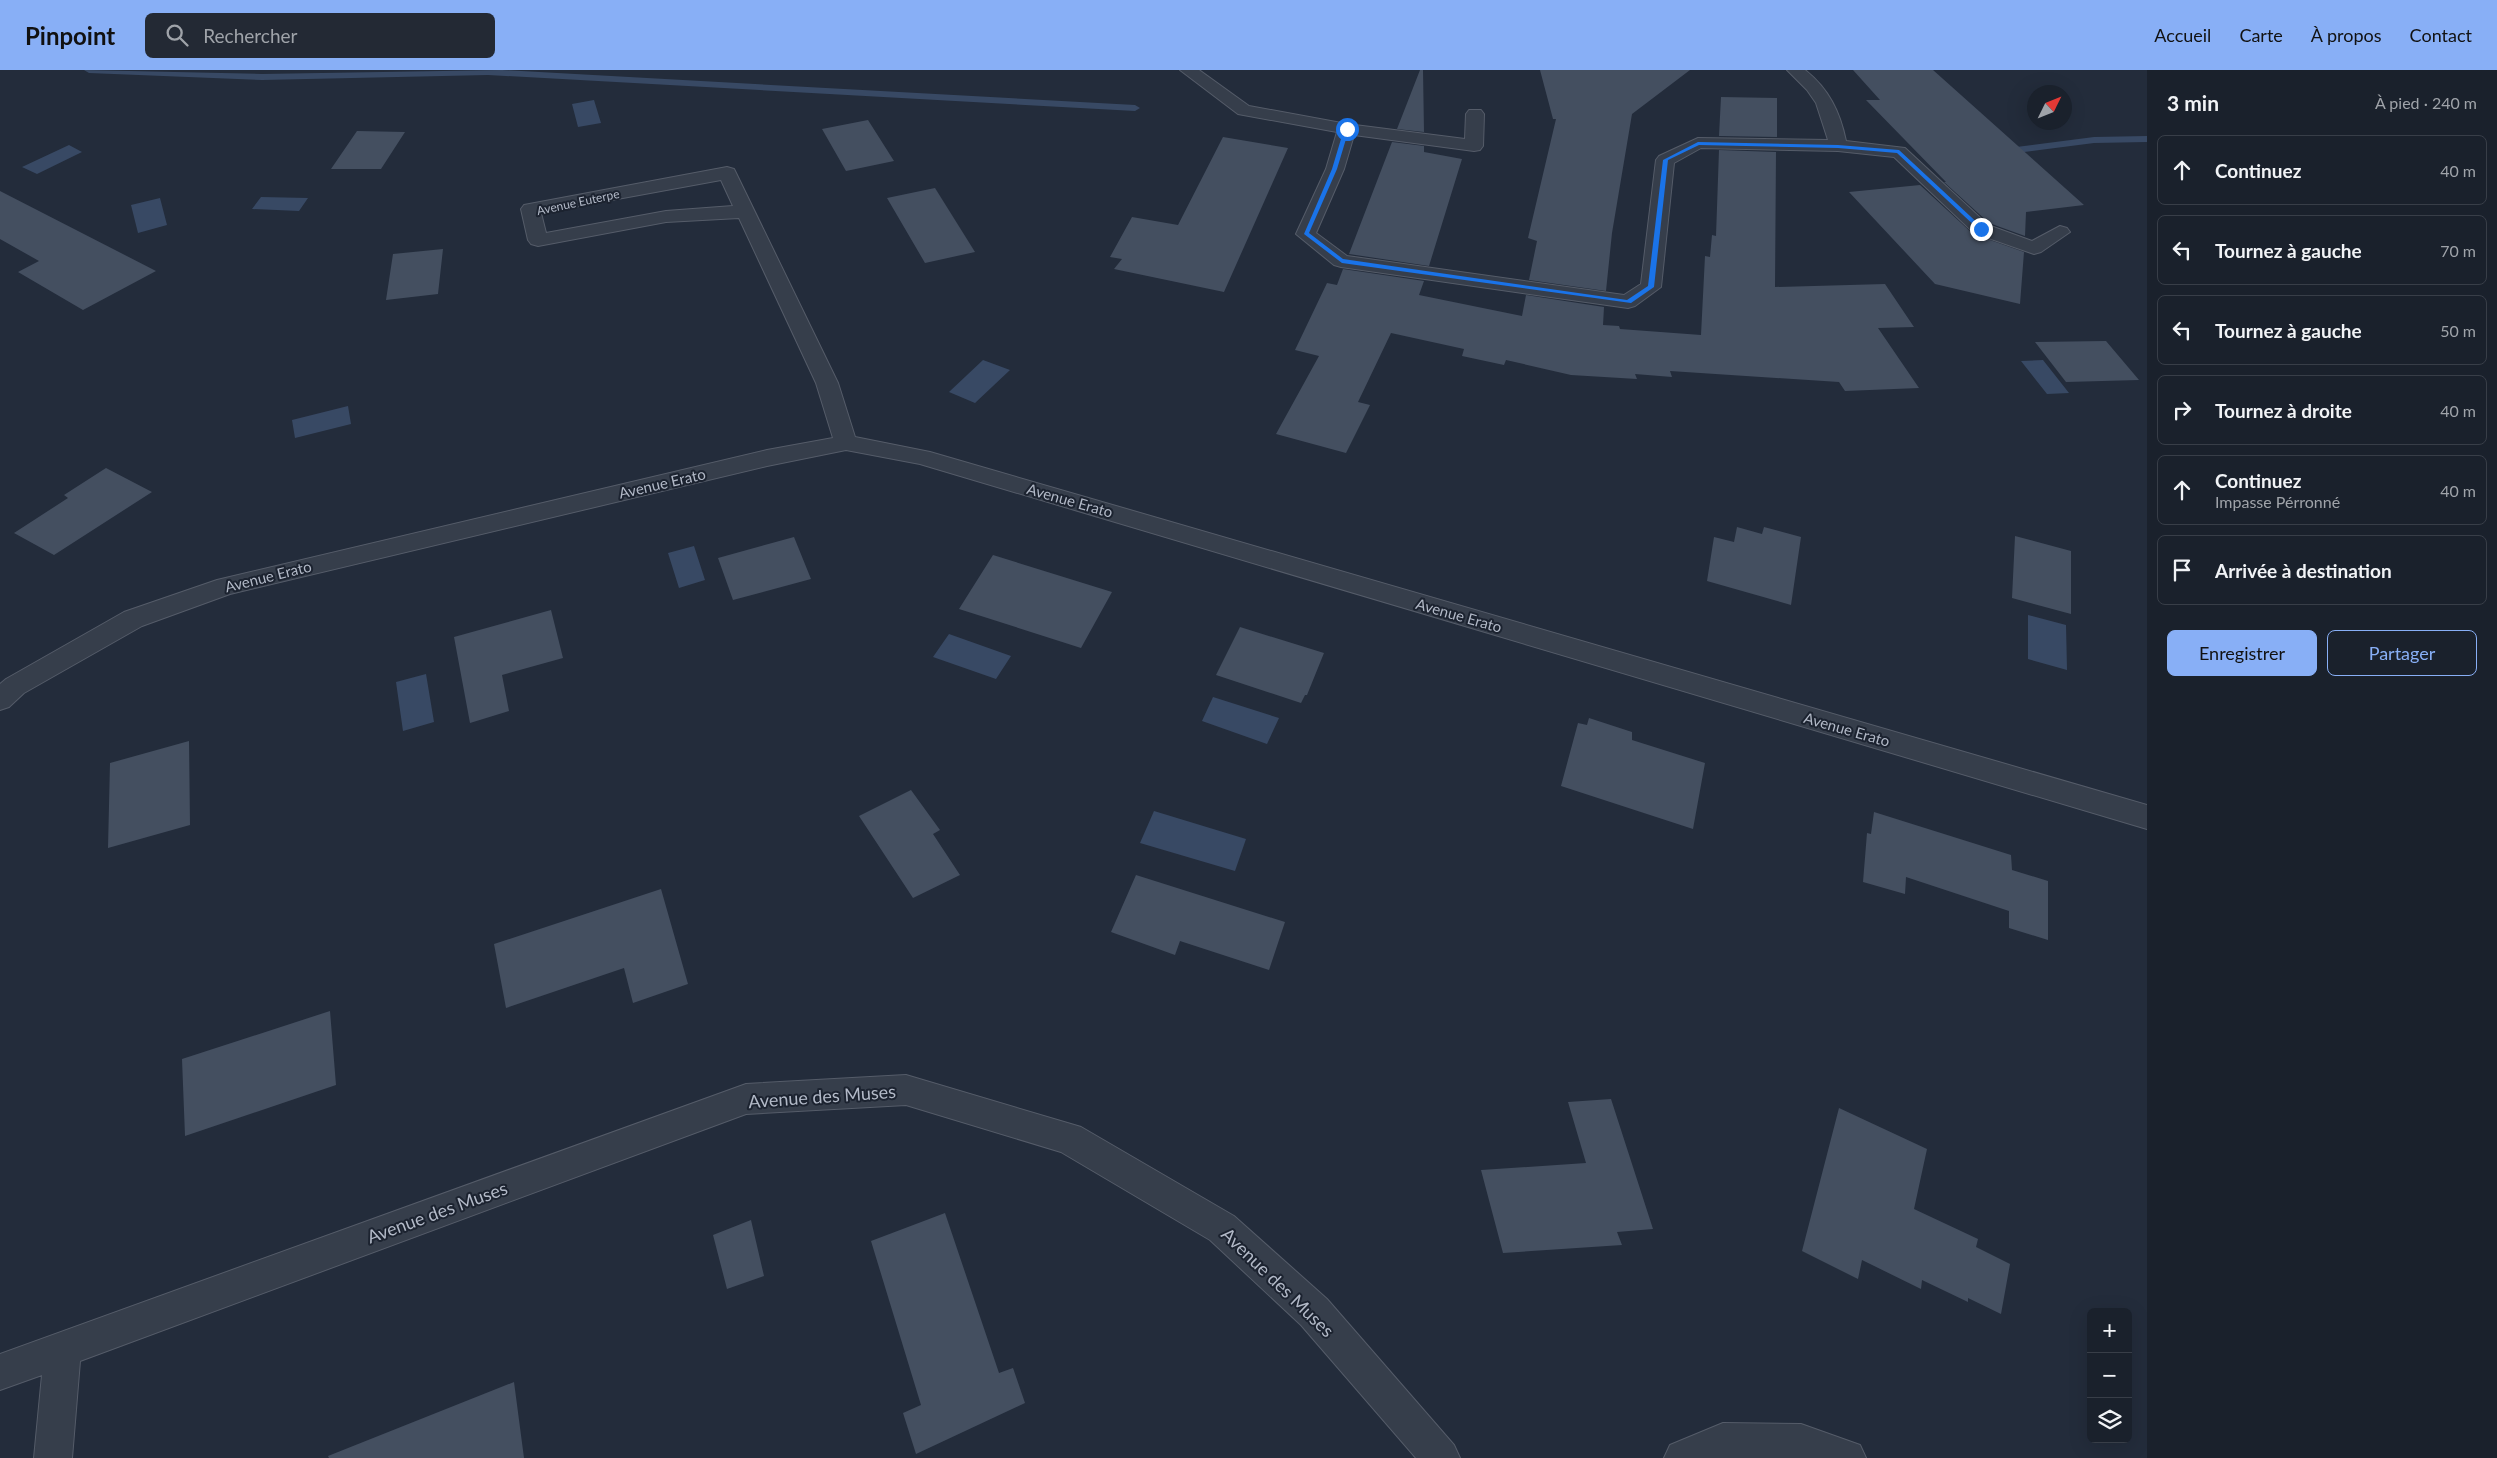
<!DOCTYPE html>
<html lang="fr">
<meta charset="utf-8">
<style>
body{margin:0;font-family:Lato,sans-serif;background:#232934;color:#f1f3f6}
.controls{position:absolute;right:15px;bottom:15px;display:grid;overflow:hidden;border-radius:8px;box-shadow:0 5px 20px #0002}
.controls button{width:45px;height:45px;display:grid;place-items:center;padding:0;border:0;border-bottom:1px solid #383e48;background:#1a212c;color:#f1f3f6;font:25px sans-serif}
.compass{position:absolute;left:2027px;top:15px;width:45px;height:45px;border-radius:50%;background:#1a212c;box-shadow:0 5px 20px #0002;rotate:47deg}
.stop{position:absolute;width:15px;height:15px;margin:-11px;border:4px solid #1a73e8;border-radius:50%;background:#fff}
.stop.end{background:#1a73e8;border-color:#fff;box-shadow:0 1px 5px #0008}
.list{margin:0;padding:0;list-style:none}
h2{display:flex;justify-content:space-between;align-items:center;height:65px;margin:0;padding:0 20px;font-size:21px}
h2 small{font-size:16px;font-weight:400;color:#9fa3a9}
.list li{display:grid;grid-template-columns:32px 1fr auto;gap:15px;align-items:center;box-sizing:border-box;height:70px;margin:0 10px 10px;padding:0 10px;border:1px solid #383e48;border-radius:8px}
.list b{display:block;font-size:19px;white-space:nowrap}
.list p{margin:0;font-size:16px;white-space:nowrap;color:#9fa3a9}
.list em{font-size:16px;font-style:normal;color:#9fa3a9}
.actions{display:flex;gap:10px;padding:15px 20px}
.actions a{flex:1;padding:11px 0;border:1px solid #88aff6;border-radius:8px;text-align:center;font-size:18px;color:#88aff6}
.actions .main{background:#88aff6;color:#111}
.icon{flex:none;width:28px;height:28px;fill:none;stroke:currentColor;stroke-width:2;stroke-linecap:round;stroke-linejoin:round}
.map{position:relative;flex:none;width:2147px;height:1388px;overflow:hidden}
header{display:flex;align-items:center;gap:30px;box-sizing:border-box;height:70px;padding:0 25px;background:#88aff6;color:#111}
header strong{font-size:24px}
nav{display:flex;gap:28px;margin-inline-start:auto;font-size:18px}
.search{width:350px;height:45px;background:#232934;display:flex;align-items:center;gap:12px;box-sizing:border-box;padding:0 18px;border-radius:8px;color:#9fa3a9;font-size:19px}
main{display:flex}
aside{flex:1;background:#1a212c}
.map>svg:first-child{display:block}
.water{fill:#384964}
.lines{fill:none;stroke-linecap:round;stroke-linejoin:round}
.stream{fill:#384964;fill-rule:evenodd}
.building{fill:#444f60}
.minor-casing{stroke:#555c69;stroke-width:2}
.minor{fill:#363e4b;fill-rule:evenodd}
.route{fill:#1a73e8}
.labels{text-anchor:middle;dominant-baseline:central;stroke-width:4;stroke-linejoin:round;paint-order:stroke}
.far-street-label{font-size:12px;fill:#b2b9c7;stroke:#1c2330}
.street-label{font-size:15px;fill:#b2b9c7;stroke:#1c2330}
.near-street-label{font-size:18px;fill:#b2b9c7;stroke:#1c2330}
</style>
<header>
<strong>Pinpoint</strong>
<div class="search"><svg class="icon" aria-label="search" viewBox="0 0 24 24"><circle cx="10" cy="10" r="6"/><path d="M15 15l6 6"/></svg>Rechercher</div>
<nav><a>Accueil</a><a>Carte</a><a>À propos</a><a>Contact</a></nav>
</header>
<main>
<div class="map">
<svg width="2147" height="1388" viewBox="0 0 2147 1388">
<rect width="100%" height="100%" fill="#232c3b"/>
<!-- water -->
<path class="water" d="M594,30L601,53L578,57L572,34Z
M69,75L82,82L37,104L22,97Z
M261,127L308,128L299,141L252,139Z
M160,128L167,155L138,163L131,135Z
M983,290L1010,300L975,333L949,322Z
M2043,290L2069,323L2047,324L2021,291Z
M348,336L351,354L295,368L292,350Z
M694,476L705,510L679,518L668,483Z
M2028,545L2066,555L2067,600L2028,589Z
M949,564L1011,586L996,609L933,587Z
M426,604L434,652L403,661L396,612Z
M1213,627L1279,648L1267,674L1202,651Z
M1154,741L1246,769L1235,801L1140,773Z"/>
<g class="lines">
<!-- stream -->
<path class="stream" d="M84,0L262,4L502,0L1135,35L1140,38L1135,41L488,5L262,10L89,3Z
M2147,66V72L2094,73L2001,85L1996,82L2001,79L2094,67Z"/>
</g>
<!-- building -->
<path class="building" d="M1420,0H1423L1424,62L1397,59Z
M1540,0H1690L1632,44L1612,163L1606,221L1529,210L1537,171L1528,168L1556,49H1553Z
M1853,0H1933L2084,135L2026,142L2025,166L1989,153L1944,112H1946L1866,30H1880Z
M1721,27L1777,28V67L1719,66Z
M868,50L894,91L846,101L822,59Z
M357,61L405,62L381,99H331Z
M1223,67L1288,78L1224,222L1114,199L1122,189L1110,187L1132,147L1178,155Z
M1392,72L1424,76V82L1462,89L1429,196L1349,184Z
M1719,80L1776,82L1775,217L1885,214L1914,257L1878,258L1919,318L1845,321L1839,312L1670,301L1672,307L1635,304L1637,309L1571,305L1506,290L1504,295L1462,286L1464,279L1391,263L1358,332L1370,335L1346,383L1276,364L1319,286L1295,280L1327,213L1337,215L1343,199L1424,211L1419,225L1522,246L1526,225L1604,237L1603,255L1619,256L1620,259L1701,265L1705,186L1710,187L1712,165L1716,166Z
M1920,115L1973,164L2024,182L2020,234L1935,214L1849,122Z
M935,118L975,182L925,193L887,128Z
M0,121L156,201L83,240L18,202L39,191L0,169Z
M443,179L438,224L386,230L393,184Z
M2106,271L2139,310L2066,312L2035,272Z
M106,398L152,422L54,485L14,463L68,428L64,425Z
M1737,457L1762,464L1764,457L1801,467L1791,535L1707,511L1714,467L1734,472Z
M2015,466L2071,481V544L2012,528Z
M794,467L811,509L733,530L718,488Z
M993,485L1112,522L1081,578L959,539Z
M551,540L563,588L502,605L509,641L470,653L454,567Z
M1240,557L1324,583L1307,625H1305L1301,633L1216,605Z
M1589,648L1632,662V670L1705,693L1693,759L1561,716L1578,653L1587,655Z
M189,671L190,755L108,778L110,693Z
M911,720L940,760L933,764L960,805L913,828L859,746Z
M1874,742L2011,785L2012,800L2048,811V870L2009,858V841L1906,807L1905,824L1863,812L1867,763L1871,764Z
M1136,805L1285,852L1269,900L1180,871L1175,885L1111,862Z
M661,819L688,914L633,933L624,898L506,938L494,874Z
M330,941L336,1015L185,1066L182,989Z
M1611,1029L1653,1159L1617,1162L1622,1175L1503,1183L1481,1100L1586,1093L1568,1032Z
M1839,1038L1927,1079L1914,1139L1978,1169L1976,1177L2010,1194L2001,1244L1968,1228V1232L1922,1210L1921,1219L1862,1190L1858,1209L1802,1181Z
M945,1143L999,1303L1013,1298L1025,1333L916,1384L903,1343L921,1335L871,1171Z
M751,1150L764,1206L727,1219L713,1165Z
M514,1312L524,1388H329L328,1386Z"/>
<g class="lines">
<!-- minor casing -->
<g class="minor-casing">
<path id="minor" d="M1180,0H1199L1249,36L1347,54L1465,69L1466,44L1469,40H1481L1484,44L1483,76L1480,80L1474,81L1354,65L1344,99L1316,163L1347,186L1624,225L1641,214L1656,90L1659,86L1698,68L1828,70L1816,33L1807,20L1787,0H1805C1829,19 1840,42 1846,71L1905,78L1988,155L2032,171L2060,156L2067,158L2070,162L2041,182L2034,184L1974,163L1894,87L1838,81L1701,78L1674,93L1661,217L1635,236L1628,238L1341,197L1334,195L1296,164L1326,99L1337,62L1238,44Z
M727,97L734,99L736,103L838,313L855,367L930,382L2147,735V759L920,394L846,380L767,396L230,524L142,556L24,623L9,637L0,640V614L6,609L124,542L217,510L767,380L833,368L816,313L739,148L666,152L538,176L531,174L528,170L521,139L524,135ZM721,110L733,136L666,141L546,163L541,143Z
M906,1005L1081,1057L1234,1146L1327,1229L1454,1375L1460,1388H1416L1301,1255L1210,1170L1061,1082L906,1035L746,1044L80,1291L72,1388H34L42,1305L0,1320V1284L746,1014Z
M1723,1353L1801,1354L1860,1375L1866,1388H1664L1670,1375Z"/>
</g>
<!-- minor -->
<use href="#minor" class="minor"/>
</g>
<!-- route -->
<path class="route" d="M1347,58L1349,59L1337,99L1309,163L1343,189L1627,230L1648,216L1663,90L1698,72L1838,75L1899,80L1984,159L1979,160L1897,83L1838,78L1699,75L1668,90L1654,217L1631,233L1342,193L1304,164L1332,99L1344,59Z"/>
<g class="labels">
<!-- far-street labels -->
<g class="far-street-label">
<text transform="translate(578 132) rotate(-12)">Avenue Euterpe</text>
</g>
<!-- street labels -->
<g class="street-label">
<text transform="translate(662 413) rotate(-13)">Avenue Erato</text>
<text transform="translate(1070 430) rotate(16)">Avenue Erato</text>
<text transform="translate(268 506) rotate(-14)">Avenue Erato</text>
<text transform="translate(1459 545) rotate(16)">Avenue Erato</text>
<text transform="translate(1847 659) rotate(16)">Avenue Erato</text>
</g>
<!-- near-street labels -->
<g class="near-street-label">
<text transform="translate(822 1026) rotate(-4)">Avenue des Muses</text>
<text transform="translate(437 1142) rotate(-20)">Avenue des Muses</text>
<text transform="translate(1278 1212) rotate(44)">Avenue des Muses</text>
</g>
</g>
</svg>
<div class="controls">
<button>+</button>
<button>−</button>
<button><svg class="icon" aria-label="layers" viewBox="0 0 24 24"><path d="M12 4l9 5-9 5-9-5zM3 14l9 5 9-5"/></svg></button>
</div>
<svg class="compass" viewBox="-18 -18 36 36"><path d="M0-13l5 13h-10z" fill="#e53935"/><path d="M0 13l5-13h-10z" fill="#9fa3a9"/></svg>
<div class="stop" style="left:1347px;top:59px"></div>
<div class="stop end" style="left:1981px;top:159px"></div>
</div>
<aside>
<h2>3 min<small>À pied · 240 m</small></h2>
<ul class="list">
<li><svg class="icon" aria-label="ahead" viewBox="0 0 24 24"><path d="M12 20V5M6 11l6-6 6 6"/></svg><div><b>Continuez</b></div><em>40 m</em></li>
<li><svg class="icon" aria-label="left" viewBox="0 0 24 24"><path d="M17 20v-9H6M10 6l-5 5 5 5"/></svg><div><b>Tournez à gauche</b></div><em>70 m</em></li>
<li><svg class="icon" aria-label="left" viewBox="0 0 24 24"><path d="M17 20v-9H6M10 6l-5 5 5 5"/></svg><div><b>Tournez à gauche</b></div><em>50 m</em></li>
<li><svg class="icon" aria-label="right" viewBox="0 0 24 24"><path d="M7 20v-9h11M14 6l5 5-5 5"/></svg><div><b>Tournez à droite</b></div><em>40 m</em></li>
<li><svg class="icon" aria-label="ahead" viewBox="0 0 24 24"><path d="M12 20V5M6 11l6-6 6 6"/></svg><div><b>Continuez</b><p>Impasse Pérronné</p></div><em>40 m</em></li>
<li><svg class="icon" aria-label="arrive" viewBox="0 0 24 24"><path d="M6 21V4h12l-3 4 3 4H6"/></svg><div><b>Arrivée à destination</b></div></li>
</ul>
<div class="actions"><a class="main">Enregistrer</a><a>Partager</a></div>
</aside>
</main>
